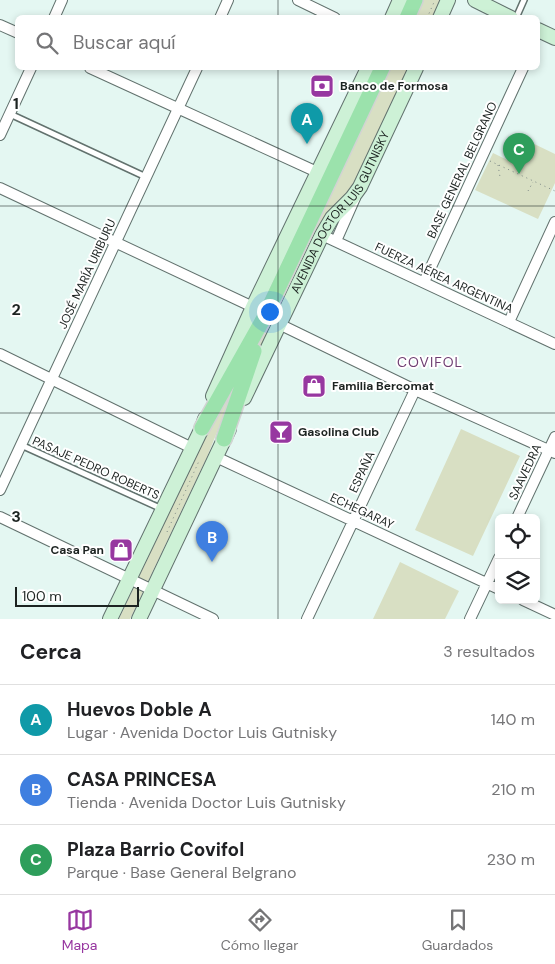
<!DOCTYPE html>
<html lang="es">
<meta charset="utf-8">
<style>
body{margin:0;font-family:"DM Sans",sans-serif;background:#f6f6f6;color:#202124}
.controls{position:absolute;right:15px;bottom:15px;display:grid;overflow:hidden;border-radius:8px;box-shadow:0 2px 8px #0003}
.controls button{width:45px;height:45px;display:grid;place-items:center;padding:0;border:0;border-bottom:1px solid #e0e0e0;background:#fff;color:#202124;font:25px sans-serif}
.scale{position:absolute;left:15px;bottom:12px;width:124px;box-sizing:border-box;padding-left:5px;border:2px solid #1c2321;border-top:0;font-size:14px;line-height:18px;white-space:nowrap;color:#1c2321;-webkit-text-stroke:4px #fff;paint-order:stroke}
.you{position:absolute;left:269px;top:311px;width:18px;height:18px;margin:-12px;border:4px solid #fff;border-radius:50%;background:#1a73e8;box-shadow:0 0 0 8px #1a73e833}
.badge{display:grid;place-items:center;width:32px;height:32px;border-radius:50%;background:#9737a0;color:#fff;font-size:16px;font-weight:700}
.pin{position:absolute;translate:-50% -41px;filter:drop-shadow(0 1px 2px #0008)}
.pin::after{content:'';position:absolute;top:26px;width:18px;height:15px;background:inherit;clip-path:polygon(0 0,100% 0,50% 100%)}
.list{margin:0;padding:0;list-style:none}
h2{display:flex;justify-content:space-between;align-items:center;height:65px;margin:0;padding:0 20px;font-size:21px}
h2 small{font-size:16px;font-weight:400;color:#757577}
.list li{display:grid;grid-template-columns:32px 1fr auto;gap:15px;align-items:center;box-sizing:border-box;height:70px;padding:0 20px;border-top:1px solid #e0e0e0}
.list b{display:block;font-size:19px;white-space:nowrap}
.list p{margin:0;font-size:16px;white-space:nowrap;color:#757577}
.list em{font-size:16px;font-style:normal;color:#757577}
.icon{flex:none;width:28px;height:28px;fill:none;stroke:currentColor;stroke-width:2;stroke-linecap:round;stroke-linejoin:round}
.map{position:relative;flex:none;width:555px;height:619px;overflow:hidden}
.search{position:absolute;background:#fff;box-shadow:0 2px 8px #0003;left:15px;right:15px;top:15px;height:55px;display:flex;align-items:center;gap:12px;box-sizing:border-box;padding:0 18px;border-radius:8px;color:#757577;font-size:19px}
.sheet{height:275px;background:#fff}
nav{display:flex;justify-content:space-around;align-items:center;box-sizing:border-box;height:70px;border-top:1px solid #e0e0e0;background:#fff;font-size:14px;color:#757577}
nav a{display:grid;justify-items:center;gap:2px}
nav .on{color:#9737a0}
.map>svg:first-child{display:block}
.green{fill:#d8dfc3}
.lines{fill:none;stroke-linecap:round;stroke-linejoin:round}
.service-casing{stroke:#62726e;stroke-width:8}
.minor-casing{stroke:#62726e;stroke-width:12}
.secondary-casing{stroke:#62726e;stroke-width:16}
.primary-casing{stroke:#d2d3d3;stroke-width:18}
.path{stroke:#7d8986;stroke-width:1;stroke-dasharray:1 4;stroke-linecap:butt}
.service{stroke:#fff;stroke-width:5}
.minor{stroke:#fff;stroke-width:10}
.secondary{stroke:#cdf1d6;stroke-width:14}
.primary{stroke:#9be2ac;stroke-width:15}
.grid{fill:none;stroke:#1c2321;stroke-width:1;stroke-opacity:0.55}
.labels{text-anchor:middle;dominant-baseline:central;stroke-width:4;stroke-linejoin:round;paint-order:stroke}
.poi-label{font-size:12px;font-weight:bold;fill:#1c2321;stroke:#fff;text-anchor:start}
.street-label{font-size:12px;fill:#1c2321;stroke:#fff}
.neighbourhood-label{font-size:14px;letter-spacing:1px;fill:#6e3e72;stroke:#fff}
.grid-label{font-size:16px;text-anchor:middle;font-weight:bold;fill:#1c2321;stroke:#fff;stroke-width:4;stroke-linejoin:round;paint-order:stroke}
</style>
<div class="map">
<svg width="555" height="619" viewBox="0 0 555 619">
<rect width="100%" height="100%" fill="#e4f7f2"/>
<!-- green -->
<path class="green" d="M402,0H443L434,17L394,18Z
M371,68H411L356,184L243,392L276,293L213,406Z
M528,141L555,154V183L538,219L475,190L493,153L516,164Z
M240,375L207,457L130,619H119L198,452Z
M461,429L520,456L473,556L415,530Z
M400,562L459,591L445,619H373Z"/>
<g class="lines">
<!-- service casing -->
<g class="service-casing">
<path id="service" d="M516,18L524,0
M10,114L146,177
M21,445L162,509"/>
</g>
<!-- minor casing -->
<g class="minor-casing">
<path id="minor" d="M298,0L335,18
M54,18L62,0
M220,18L228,0
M0,25L18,33
M90,68L317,172
M0,135L31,68
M0,188L253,307
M322,235L555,344
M336,241L355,198
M424,282L523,68
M509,322L555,222
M279,324L415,390L555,453
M0,354L192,448
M216,457L499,589
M0,490L197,68
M0,517L213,619
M517,518L555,437
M523,600L555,615
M307,619L415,390
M470,619L499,558"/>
</g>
<!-- secondary casing -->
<g class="secondary-casing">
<g id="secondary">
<path d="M475,0L511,18"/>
<path d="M392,18L400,0"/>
<path d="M440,18L448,0"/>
<path d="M538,30L555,38"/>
<path d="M213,396L253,307L368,68"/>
<path id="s1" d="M244,398L322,235L332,218L352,198L360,187L416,68"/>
<path d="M110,619L202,428L205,419"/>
<path d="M139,619L229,429"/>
</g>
</g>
<!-- primary casing -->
<g class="primary-casing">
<path id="primary" d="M407,18L415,0
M202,428L265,316L382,68
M224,439L254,351"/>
</g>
<!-- path -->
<path class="path" d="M427,18L435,0
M490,161L555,191
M498,165L500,177
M528,191L533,182
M167,532L199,461"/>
<!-- service -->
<use href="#service" class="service"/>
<!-- minor -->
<use href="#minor" class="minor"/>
<!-- secondary -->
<use href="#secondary" class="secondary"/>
<!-- primary -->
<use href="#primary" class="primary"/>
</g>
<!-- grid -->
<path class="grid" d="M278,0V18M278,68V619M0,206H555M0,413H555"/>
<!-- icons -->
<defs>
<g id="bank-square" transform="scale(1.25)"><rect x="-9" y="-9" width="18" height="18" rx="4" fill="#9737a0" stroke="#fff"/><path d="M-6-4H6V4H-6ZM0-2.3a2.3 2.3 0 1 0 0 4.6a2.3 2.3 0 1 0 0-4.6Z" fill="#fff"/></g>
<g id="shop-square" transform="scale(1.25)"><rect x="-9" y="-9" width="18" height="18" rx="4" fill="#9737a0" stroke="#fff"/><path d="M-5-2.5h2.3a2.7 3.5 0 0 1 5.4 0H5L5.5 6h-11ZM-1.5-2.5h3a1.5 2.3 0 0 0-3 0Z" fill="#fff"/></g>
<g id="bar-square" transform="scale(1.25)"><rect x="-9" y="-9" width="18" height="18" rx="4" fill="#9737a0" stroke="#fff"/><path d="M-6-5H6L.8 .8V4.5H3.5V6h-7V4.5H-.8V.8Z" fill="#fff"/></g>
</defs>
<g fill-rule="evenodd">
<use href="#bank-square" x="322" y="86"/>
<use href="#shop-square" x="314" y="386"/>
<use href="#bar-square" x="281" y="432"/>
<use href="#shop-square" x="121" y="550"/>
</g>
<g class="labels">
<!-- poi labels -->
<g class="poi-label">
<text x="340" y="86">Banco de Formosa</text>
<text x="332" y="386">Familia Bercomat</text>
<text x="298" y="432">Gasolina Club</text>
<text x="104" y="550" text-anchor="end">Casa Pan</text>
</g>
<!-- street labels -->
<g class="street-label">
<text transform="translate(462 170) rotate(-65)">BASE GENERAL BELGRANO</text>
<text stroke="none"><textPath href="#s1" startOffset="210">AVENIDA DOCTOR LUIS GUTNISKY</textPath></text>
<text transform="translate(87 274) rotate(-65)">JOSÉ MARÍA URIBURU</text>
<text transform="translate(444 278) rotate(25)">FUERZA AÉREA ARGENTINA</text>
<text transform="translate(96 468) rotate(24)">PASAJE PEDRO ROBERTS</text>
<text transform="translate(362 472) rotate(-65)">ESPAÑA</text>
<text transform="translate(525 472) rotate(-65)">SAAVEDRA</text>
<text transform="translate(362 511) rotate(25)">ECHEGARAY</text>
</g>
<!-- neighbourhood labels -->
<g class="neighbourhood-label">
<text x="430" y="362">COVIFOL</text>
</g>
</g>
<g class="grid-label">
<text x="16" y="109">1</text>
<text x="16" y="315">2</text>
<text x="16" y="522">3</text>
</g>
</svg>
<div class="controls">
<button><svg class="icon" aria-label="locate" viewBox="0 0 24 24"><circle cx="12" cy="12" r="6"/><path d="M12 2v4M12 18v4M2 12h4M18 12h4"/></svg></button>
<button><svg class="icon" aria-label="layers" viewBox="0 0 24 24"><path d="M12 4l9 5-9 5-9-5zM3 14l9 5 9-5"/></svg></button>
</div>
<div class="scale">100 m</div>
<div class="you"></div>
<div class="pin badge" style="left:307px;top:144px;background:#0f9aa8">A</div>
<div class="pin badge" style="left:212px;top:562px;background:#3f7fe0">B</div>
<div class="pin badge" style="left:519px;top:174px;background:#2e9e5b">C</div>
<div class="search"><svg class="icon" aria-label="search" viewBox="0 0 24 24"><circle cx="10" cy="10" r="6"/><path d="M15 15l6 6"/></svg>Buscar aquí</div>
</div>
<section class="sheet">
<h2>Cerca<small>3 resultados</small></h2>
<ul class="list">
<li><span class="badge" style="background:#0f9aa8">A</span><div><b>Huevos Doble A</b><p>Lugar · Avenida Doctor Luis Gutnisky</p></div><em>140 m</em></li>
<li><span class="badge" style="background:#3f7fe0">B</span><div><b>CASA PRINCESA</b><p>Tienda · Avenida Doctor Luis Gutnisky</p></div><em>210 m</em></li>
<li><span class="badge" style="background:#2e9e5b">C</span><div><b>Plaza Barrio Covifol</b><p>Parque · Base General Belgrano</p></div><em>230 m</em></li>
</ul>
</section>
<nav>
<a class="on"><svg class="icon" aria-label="map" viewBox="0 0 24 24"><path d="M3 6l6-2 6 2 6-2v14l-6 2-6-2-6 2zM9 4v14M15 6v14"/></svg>Mapa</a>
<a><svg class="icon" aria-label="directions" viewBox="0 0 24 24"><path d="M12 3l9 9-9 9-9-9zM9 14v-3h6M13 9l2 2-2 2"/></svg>Cómo llegar</a>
<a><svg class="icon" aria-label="saved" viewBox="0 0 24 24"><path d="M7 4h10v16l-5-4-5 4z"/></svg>Guardados</a>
</nav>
